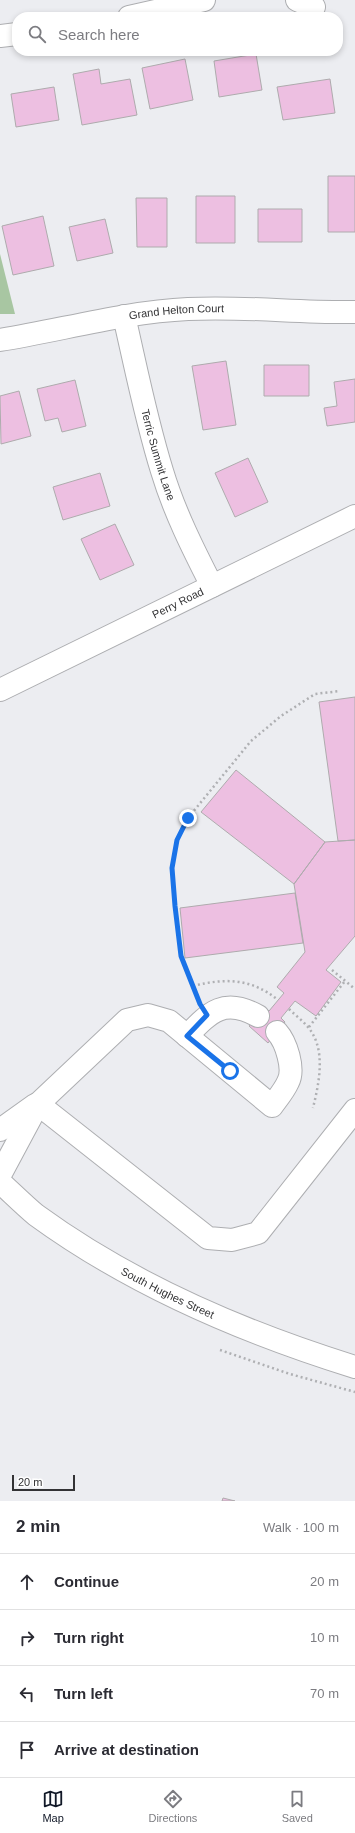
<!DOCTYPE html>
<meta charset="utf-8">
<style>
body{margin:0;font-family:Helvetica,sans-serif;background:#f2f2f3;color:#2b2b33}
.scale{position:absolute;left:12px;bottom:10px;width:63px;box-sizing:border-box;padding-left:4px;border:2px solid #333335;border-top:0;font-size:11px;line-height:14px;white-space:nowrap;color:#333335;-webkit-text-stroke:3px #fff;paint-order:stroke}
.stop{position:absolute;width:12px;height:12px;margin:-9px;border:3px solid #1a73e8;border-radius:50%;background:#fff}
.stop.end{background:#1a73e8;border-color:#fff;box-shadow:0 1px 4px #0008}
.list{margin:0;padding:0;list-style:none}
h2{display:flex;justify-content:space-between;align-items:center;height:52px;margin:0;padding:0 16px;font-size:17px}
h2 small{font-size:13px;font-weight:400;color:#7c7c81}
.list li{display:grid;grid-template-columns:26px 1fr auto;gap:12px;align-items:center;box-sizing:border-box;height:56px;padding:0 16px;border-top:1px solid #e1e1e2}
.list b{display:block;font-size:15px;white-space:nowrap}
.list em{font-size:13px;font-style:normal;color:#7c7c81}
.icon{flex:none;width:22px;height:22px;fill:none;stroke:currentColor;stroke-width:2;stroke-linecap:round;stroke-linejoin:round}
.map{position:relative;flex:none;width:355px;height:1501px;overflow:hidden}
.search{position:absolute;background:#fff;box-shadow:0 2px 6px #0003;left:12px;right:12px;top:12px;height:44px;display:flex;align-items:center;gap:10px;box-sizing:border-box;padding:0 14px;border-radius:16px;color:#7c7c81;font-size:15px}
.sheet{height:276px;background:#fff}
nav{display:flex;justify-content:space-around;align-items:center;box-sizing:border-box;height:56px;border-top:1px solid #e1e1e2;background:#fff;font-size:11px;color:#7c7c81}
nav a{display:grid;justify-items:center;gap:2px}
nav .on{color:#111827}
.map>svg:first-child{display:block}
.green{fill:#a8c6a2}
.building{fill:#edbfe1;stroke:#aeabad}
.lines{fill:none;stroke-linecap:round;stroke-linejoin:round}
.minor-casing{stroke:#adaeb1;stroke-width:24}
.path{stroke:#afb0b3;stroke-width:2.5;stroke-dasharray:2 3;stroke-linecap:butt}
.minor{stroke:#fff;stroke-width:22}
.route{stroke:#1a73e8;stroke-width:5}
.labels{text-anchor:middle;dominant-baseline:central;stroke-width:3.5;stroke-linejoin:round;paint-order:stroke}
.street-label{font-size:11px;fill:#333335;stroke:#fff}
</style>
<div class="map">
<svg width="355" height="1501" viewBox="0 0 355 1501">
<rect width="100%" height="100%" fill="#ecedf1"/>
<!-- green -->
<path class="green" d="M0,254L15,314H0Z"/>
<!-- building -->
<path class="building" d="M256,54L262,90L219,97L214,61Z
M185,59L193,100L150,109L142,68Z
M99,69L101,84L130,79L137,115L82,125L73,74Z
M330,79L335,113L283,120L277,87Z
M54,87L59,120L16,127L11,94Z
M328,176H355V232H328Z
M196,196H235V243H196Z
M136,198H167V247H137Z
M258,209H302V242H258Z
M43,216L54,266L13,275L2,226Z
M105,219L113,253L77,261L69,227Z
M226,361L236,425L203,430L192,366Z
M264,365H309V396H264Z
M355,379V422L327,426L324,408L337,406L334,382Z
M75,380L86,426L62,432L58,418L45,421L37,389Z
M19,391L31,436L1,444L0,396Z
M248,458L268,502L235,517L215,473Z
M100,473L110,506L63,520L53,487Z
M115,524L134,565L100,580L81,539Z
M355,697V840L338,841L319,702Z
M236,770L325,842L294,884L201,812Z
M355,840V936L326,970L341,982L316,1016L295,1001L281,1018L285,1022L268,1043L249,1026L265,1007L269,1011L284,993L277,987L305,952L294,884L325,842Z
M295,893L303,943L185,958L180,908Z
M223,1498L235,1501H222Z"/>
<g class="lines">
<!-- minor casing -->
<g class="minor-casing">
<g id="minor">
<path d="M297,0L314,7"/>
<path d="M129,17L204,0"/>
<path d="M0,36L17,34"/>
<path id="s1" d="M124,316C136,368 146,420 162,471C174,511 193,549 212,586"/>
<path id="s2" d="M0,340C62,330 125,312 188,309C244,306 299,313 355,312"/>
<path id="s3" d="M0,690L355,516"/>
<path d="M277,1032C286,1042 295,1069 288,1082C284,1091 277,1099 272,1106L169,1021L148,1015L127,1020L38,1104L208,1238L232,1240L258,1233L355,1110"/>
<path d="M187,1036C210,1012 224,997 258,1016"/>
<path d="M0,1130L35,1105"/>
<path d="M0,1175L38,1104"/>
<path id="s4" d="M0,1182C12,1193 24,1205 36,1215C132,1285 242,1332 355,1367"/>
</g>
</g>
<!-- path -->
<path class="path" d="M332,970L355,989
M193,986C225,978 251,978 278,1000
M197,997L181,956L172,868L177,840L188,818L251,741L281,716L315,694L340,691
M289,1009C295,1015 302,1020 307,1026C327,1048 319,1083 313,1108
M309,1027L345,981
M220,1350L290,1374L355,1392"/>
<!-- minor -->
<use href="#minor" class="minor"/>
</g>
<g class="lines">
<!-- route -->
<path class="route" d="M188,818L177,840L172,868L175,906L181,956L200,1004L207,1015L187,1036L230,1071"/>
</g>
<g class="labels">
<!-- street labels -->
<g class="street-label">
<text stroke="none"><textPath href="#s2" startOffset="179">Grand Helton Court</textPath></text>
<text stroke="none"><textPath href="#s1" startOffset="143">Terric Summit Lane</textPath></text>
<text stroke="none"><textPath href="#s3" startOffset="198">Perry Road</textPath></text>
<text stroke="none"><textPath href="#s4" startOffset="202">South Hughes Street</textPath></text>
</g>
</g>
</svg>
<div class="scale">20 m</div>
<div class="stop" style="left:230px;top:1071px"></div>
<div class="stop end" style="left:188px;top:818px"></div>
<div class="search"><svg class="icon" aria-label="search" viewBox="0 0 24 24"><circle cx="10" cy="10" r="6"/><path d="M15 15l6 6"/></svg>Search here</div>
</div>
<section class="sheet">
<h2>2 min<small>Walk · 100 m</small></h2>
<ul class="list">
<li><svg class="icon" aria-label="ahead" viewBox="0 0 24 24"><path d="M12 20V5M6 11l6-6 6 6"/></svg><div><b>Continue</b></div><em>20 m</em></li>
<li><svg class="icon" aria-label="right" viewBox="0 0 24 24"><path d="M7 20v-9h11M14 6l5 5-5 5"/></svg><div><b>Turn right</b></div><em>10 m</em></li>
<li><svg class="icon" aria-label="left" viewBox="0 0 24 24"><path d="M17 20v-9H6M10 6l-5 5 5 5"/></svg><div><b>Turn left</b></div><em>70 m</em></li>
<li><svg class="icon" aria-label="arrive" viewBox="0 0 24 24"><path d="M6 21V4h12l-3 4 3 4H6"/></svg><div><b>Arrive at destination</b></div></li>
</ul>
</section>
<nav>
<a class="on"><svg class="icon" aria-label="map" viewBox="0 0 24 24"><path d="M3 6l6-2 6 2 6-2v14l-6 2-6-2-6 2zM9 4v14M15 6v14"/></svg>Map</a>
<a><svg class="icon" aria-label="directions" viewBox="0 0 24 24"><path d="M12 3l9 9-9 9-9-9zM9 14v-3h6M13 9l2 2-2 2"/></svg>Directions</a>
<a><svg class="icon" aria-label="saved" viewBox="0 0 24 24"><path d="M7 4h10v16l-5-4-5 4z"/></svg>Saved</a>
</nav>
